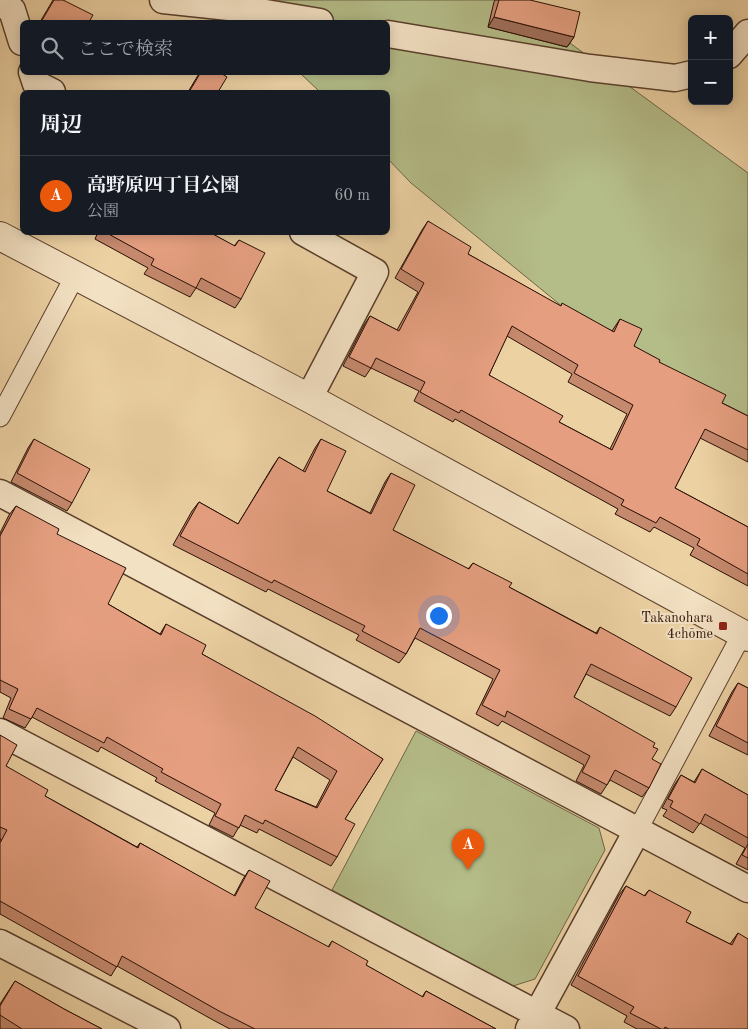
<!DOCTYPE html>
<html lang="ja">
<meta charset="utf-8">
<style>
body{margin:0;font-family:"Old Standard TT","Noto Serif JP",serif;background:#20242c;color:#f1f3f6}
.controls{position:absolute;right:15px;top:15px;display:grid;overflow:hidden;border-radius:8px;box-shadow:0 2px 12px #0003}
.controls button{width:45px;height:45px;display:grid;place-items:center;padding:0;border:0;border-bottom:1px solid #363941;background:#171b24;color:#f1f3f6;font:25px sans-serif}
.you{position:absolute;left:438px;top:615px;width:18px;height:18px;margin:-12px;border:4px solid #fff;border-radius:50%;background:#1a73e8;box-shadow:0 0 0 8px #1a73e833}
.badge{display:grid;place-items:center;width:32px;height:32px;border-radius:50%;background:#ea580c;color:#fff;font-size:16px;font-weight:700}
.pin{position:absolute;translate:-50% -41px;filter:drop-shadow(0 1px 2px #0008)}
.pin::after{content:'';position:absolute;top:26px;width:18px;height:15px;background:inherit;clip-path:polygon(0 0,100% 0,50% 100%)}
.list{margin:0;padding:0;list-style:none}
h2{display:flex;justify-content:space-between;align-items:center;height:65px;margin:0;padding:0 20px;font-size:21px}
h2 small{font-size:16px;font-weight:400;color:#9ea1a6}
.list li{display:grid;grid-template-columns:32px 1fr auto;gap:15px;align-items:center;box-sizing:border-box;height:80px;padding:0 20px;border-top:1px solid #363941}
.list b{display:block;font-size:19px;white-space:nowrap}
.list p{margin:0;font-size:16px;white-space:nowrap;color:#9ea1a6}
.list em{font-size:16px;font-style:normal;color:#9ea1a6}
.icon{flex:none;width:28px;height:28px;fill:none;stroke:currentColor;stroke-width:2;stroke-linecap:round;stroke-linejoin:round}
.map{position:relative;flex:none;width:748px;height:1029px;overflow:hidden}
.search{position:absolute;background:#171b24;box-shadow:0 2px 12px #0003;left:20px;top:20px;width:370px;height:55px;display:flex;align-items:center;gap:12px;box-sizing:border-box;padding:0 18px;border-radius:8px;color:#9ea1a6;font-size:19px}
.panel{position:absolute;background:#171b24;box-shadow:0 2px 12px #0003;left:20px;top:90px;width:370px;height:145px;border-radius:8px}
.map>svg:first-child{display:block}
.green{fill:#b4bc88;stroke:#6e6546}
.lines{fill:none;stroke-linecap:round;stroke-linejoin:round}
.pedestrian-casing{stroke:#5a3f2c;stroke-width:21}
.minor-casing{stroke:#5a3f2c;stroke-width:29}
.tertiary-casing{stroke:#5a3f2c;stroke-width:30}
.pedestrian{stroke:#f3e1c3;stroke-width:19}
.minor{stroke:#f3e1c3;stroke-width:26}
.tertiary{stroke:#f3e1c3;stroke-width:28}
.wall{fill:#c5896e;stroke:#290e04;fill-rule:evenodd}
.shaded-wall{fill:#a06f5a;stroke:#290e04}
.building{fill:#e59f80;stroke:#290e04;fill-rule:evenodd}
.poi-dot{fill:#8f2418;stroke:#f3e1c3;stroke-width:2}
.labels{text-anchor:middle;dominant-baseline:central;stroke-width:4;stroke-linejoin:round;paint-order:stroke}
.poi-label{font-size:14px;fill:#290e04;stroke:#f3e1c3;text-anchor:end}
</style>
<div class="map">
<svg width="748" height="1029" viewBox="0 0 748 1029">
<rect width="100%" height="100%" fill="#ecd1a3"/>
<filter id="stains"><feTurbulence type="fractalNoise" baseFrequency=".004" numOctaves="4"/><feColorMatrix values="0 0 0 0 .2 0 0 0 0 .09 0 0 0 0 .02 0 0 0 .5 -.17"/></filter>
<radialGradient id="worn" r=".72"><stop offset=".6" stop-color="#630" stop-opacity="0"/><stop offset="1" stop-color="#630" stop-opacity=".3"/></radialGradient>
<!-- green -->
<path class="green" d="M227,0H511L748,173V458L411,183L388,159V92H320L300,73L388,72V22H249Z
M416,731L599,828L605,850L535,979L513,986L332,890Z"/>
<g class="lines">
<!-- pedestrian casing -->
<g class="pedestrian-casing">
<path id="pedestrian" d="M0,417L75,276
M637,831L742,634"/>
</g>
<!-- minor casing -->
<g class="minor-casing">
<path id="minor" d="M163,0L229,7L320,22
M0,3L12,10L22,42
M388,34L590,68L675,78L692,74
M729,55L748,33
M32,72L36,84L52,92
M303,232L375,272L309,398
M0,493L748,889
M0,732L566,1029
M0,943L167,1029
M529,1029L637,831"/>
</g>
<!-- tertiary casing -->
<g class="tertiary-casing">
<path id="tertiary" d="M0,236L309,398L748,637"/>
</g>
<!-- pedestrian -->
<use href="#pedestrian" class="pedestrian"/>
<!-- minor -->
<use href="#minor" class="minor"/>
<!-- tertiary -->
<use href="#tertiary" class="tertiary"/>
</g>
<!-- wall -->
<path class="wall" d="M53,0H63L89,22H40Z
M495,0H530L574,37L567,47L488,27L494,2Z
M200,72H219L218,92H188Z
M428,221L468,254L560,306L612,331L620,319L634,346L722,403L748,416V462L700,438L675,488L748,527V586L690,555L694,548L654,527L650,532L615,514L618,509L455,419L453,422L414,401L419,391L371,368L365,377L343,366L364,325L370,316L397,330L418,292L395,278L422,230ZM507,336L572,374L568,382L627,414L610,449L559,422L489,375Z
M98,232H209L234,246L239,240L241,299L235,308L196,288L190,297L144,274L148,268L95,239Z
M34,439L72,503L67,511L11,482L28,448Z
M321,439L327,491L370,513L385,482L391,473L393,530L468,569L473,563L509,587L596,633L600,627L676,707L670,716L586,674L574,697L653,747L649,788L642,797L610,780L601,794L576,781L584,765L502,721L498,726L476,714L493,679L415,638L406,654L399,663L356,640L359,635L268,589L266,592L173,545L192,511L199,502L238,524L273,466L279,457L303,471L315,448Z
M16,506L57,534L108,604L160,634L166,624L202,654L383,759L345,819L337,857L331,866L259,829L257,833L240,825L233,837L209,825L215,813L155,781L157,778L101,747L98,752L32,717L25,728L3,718L11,698L0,692V533L9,515ZM293,757L330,780L316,807L275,790Z
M738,683L748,688V755L709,736L732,692Z
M0,735L6,766L45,796L137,847L140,843L234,896L243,879L249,870L255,908L328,947L332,941L366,965L422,997L426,991L496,1029H230L213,1020L117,966L111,976L0,914V841L1,839H0Z
M702,769L748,795V870L736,864L745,848L700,823L693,833L663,816L667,810L662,808L675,784L681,775L694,782Z
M626,886L644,896L649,890L686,922L730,944L738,933L748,1029H637L624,1022L627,1016L571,985L619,895Z
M15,981L64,1009L102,1029H0V1004Z"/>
<!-- shaded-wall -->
<path class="shaded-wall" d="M494,17L574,37L567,47L488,27Z"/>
<!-- building -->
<path class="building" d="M54,0H63L93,15L89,22H41Z
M499,0H530L580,12L574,37L494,17Z
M201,72H219L227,77L218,92H189Z
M428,221L471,247L468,254L561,306L562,303L614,332L620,319L642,329L634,346L660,360L659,362L726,395L722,403L748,416V450L705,429L675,488L748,527V574L697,545L700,539L660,517L656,523L621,505L624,500L461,410L459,413L420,392L425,382L376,358L371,368L349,357L370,316L399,331L424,283L401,269ZM512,326L578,365L574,373L633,405L612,450L559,422L563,416L489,375Z
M105,232H209L235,246L239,240L265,253L241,299L201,278L196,288L151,265L154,259Z
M34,439L90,469L72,503L17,473Z
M321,439L346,451L327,491L371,514L391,473L415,485L393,530L469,569L473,563L512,583L509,587L597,634L600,627L692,678L676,707L591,664L574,697L655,743L653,747L658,749L652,759L661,764L649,788L615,770L607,785L582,772L590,756L507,711L505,717L482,705L500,670L420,628L406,654L362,631L365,626L274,580L272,583L180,536L199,502L238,524L279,457L305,472Z
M16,506L59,529L57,534L126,568L108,604L161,635L166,624L206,645L202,654L315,716L383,759L345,819L355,824L337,857L265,820L263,824L245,815L239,828L215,816L221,804L161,772L163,769L107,737L104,743L37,708L31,719L9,709L18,689L0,680V536ZM298,747L337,771L317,808L275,790Z
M738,683L748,688V743L716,726Z
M0,735L17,745L6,766L48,790L45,796L138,848L140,843L235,896L249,870L270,881L255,908L329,947L332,941L368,961L366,965L423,997L426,991L496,1029H255L219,1011L122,956L117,967L0,901V843L7,830L0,827Z
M702,769L748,795V838L705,814L700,824L670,807L673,801L668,799L681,775L695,783Z
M748,844V858L742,855Z
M626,886L645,896L649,890L691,912L686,922L732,945L738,933L748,939V1029H669L665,1027L664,1029H661L630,1013L634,1007L578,976Z
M15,981L64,1009L102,1029H22L0,1015V1006Z"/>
<!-- markers -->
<rect class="poi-dot" x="718" y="621" width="10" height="10" rx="2.5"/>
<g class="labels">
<!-- poi labels -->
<g class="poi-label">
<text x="713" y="618">Takanohara<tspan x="713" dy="16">4chōme</tspan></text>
</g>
</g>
<rect width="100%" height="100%" filter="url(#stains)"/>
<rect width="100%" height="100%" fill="url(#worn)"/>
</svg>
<div class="controls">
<button>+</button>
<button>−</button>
</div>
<div class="you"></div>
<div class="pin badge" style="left:468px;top:870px">A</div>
<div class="search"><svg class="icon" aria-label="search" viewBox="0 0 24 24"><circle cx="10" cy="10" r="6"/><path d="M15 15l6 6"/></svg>ここで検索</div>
<section class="panel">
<h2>周辺<small></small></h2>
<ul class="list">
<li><span class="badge">A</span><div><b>高野原四丁目公園</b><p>公園</p></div><em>60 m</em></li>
</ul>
</section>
</div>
